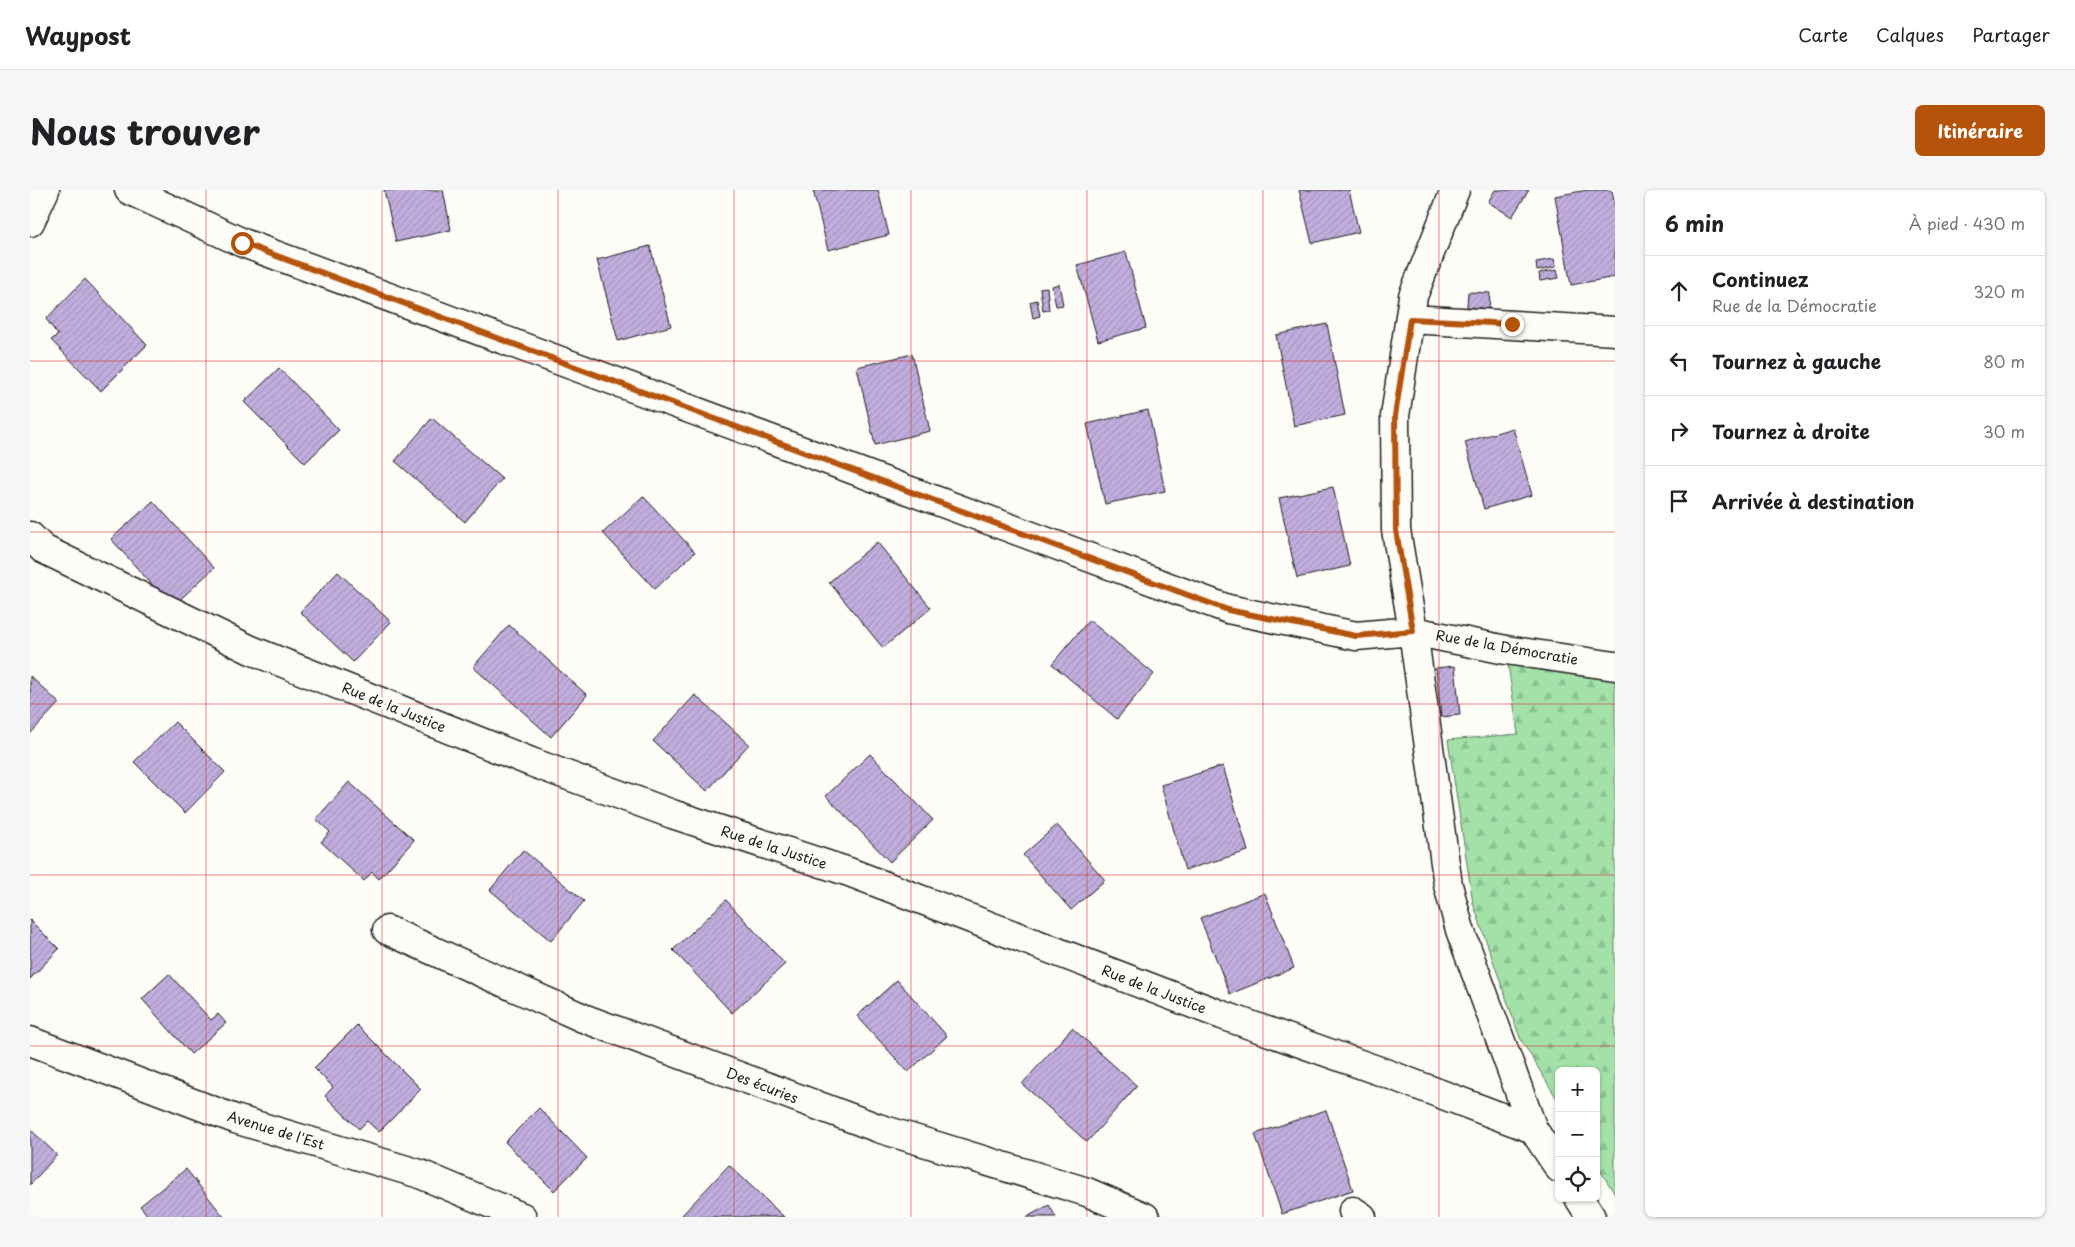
<!DOCTYPE html>
<html lang="fr">
<meta charset="utf-8">
<style>
body{margin:0;font-family:"Playpen Sans",sans-serif;background:#f6f6f6;color:#202124}
.controls{position:absolute;right:15px;bottom:15px;display:grid;overflow:hidden;border-radius:8px;box-shadow:0 1px 4px #0004}
.controls button{width:45px;height:45px;display:grid;place-items:center;padding:0;border:0;border-bottom:1px solid #e0e0e0;background:#fff;color:#202124;font:25px sans-serif}
.stop{position:absolute;width:15px;height:15px;margin:-11px;border:4px solid #b45309;border-radius:50%;background:#fff}
.stop.end{background:#b45309;border-color:#fff;box-shadow:0 1px 5px #0008}
.list{margin:0;padding:0;list-style:none}
h2{display:flex;justify-content:space-between;align-items:center;height:65px;margin:0;padding:0 20px;font-size:21px}
h2 small{font-size:16px;font-weight:400;color:#757577}
.list li{display:grid;grid-template-columns:32px 1fr auto;gap:15px;align-items:center;box-sizing:border-box;height:70px;padding:0 20px;border-top:1px solid #e0e0e0}
.list b{display:block;font-size:19px;white-space:nowrap}
.list p{margin:0;font-size:16px;white-space:nowrap;color:#757577}
.list em{font-size:16px;font-style:normal;color:#757577}
.icon{flex:none;width:28px;height:28px;fill:none;stroke:currentColor;stroke-width:2;stroke-linecap:round;stroke-linejoin:round}
.map{position:relative;flex:none;width:1585px;height:1027px;overflow:hidden;border-radius:8px}
header{display:flex;align-items:center;gap:30px;box-sizing:border-box;height:70px;padding:0 25px;background:#fff;border-bottom:1px solid #e0e0e0}
header strong{font-size:24px}
nav{display:flex;gap:28px;margin-inline-start:auto;font-size:18px}
.intro{display:flex;align-items:center;justify-content:space-between;box-sizing:border-box;height:120px;padding:0 30px}
h1{margin:0;font-size:35px}
.button{padding:12px 22px;border-radius:8px;background:#b45309;color:#fff;font-size:18px;font-weight:700}
main{display:flex;gap:30px;padding:0 30px}
aside{flex:1;background:#fff;border-radius:8px;box-shadow:0 1px 4px #0004}
.map>svg:first-child{display:block}
.forest{fill:url(#forest-firs);stroke:#607e62}
.building{fill:url(#building-hatch);stroke:#1c1c1c}
.lines{fill:none;stroke-linecap:round;stroke-linejoin:round}
.minor-casing{stroke:#1c1c1c;stroke-width:31}
.minor{stroke:#fdfcf7;stroke-width:28}
.route{stroke:#b45309;stroke-width:6}
.grid{fill:none;stroke:#d62828;stroke-width:1;stroke-opacity:0.55}
.labels{text-anchor:middle;dominant-baseline:central;stroke-width:5;stroke-linejoin:round;paint-order:stroke}
.street-label{font-size:14px;fill:#1c1c1c;stroke:#fdfcf7}
</style>
<header>
<strong>Waypost</strong>
<nav><a>Carte</a><a>Calques</a><a>Partager</a></nav>
</header>
<div class="intro"><h1>Nous trouver</h1><a class="button">Itinéraire</a></div>
<main>
<div class="map">
<svg width="1585" height="1027" viewBox="0 0 1585 1027">
<defs>
<pattern id="forest-firs" width="22" height="20" patternUnits="userSpaceOnUse" patternTransform="scale(1.25)"><rect width="22" height="20" fill="#a3e1a9"/><path d="M5 1l3.5 6h-7zM16 11l3.5 6h-7z" fill="#8cc091"/></pattern>
<pattern id="building-hatch" width="6" height="6" patternUnits="userSpaceOnUse" patternTransform="scale(1.25)"><rect width="6" height="6" fill="#c1aede"/><path d="M-1 1l2-2M0 6l6-6M5 7l2-2" fill="none" stroke="#a595be"/></pattern>
</defs>
<rect width="100%" height="100%" fill="#fdfcf7"/>
<filter id="ink" filterUnits="userSpaceOnUse"><feTurbulence type="fractalNoise" baseFrequency=".02" numOctaves="2"/><feDisplacementMap in="SourceGraphic" scale="10" xChannelSelector="R" yChannelSelector="G"/><feConvolveMatrix kernelMatrix="1 2 1 2 8 2 1 2 1" color-interpolation-filters="sRGB"/></filter>
<g filter="url(#ink)">
<!-- forest -->
<path class="forest" d="M1476,460L1585,476V1004L1566,974V881H1529V912L1490,848L1443,713L1418,550L1488,544Z"/>
<!-- building -->
<path class="building" d="M354,0H413L421,40L366,52Z
M783,0H848L859,45L798,60Z
M1269,0H1319L1329,42L1282,53Z
M1465,0H1499L1482,27L1458,12Z
M1557,0H1582L1585,17V87L1541,95L1525,6Z
M620,56L641,136L588,151L567,70Z
M1096,62L1116,138L1068,151L1047,75Z
M1524,69L1526,77L1507,81L1506,72Z
M1527,80L1529,88L1510,91L1509,83Z
M55,89L117,155L71,201L21,150L28,145L16,129Z
M1029,94L1033,115L1026,116L1022,96Z
M1017,97L1019,120L1013,121L1010,98Z
M1438,102L1460,103L1459,119L1437,117Z
M1007,110L1010,126L1003,128L1000,112Z
M1297,134L1315,225L1264,236L1246,145Z
M882,164L900,241L845,255L827,177Z
M249,178L309,240L275,273L214,212Z
M1118,220L1135,301L1075,314L1057,234Z
M402,228L472,289L435,332L365,271Z
M1483,238L1502,305L1454,319L1435,252Z
M1303,297L1320,376L1267,388L1249,308Z
M613,306L665,362L625,399L573,343Z
M123,311L184,378L142,417L81,349Z
M847,352L901,418L853,458L799,392Z
M308,382L361,432L323,472L270,422Z
M1059,430L1124,484L1087,529L1022,474Z
M479,435L557,505L521,547L443,477Z
M1425,476L1430,525L1411,527L1406,478Z
M0,486L29,513L0,544Z
M665,505L719,554L677,601L623,551Z
M145,532L195,582L155,623L104,572Z
M840,564L903,630L860,672L796,606Z
M1193,576L1218,661L1155,680L1131,595Z
M319,592L384,650L349,689L342,682L334,691L291,652L300,642L286,629Z
M1027,635L1075,690L1041,720L993,665Z
M493,660L554,711L521,751L460,700Z
M1235,703L1264,778L1200,804L1170,728Z
M696,710L755,774L702,823L643,760Z
M0,730L29,759L0,789Z
M139,784L181,830L188,824L196,833L161,864L112,809Z
M867,790L917,846L878,882L827,826Z
M327,835L391,899L349,942L337,931L329,939L295,906L303,897L284,878Z
M1042,838L1107,896L1057,952L992,894Z
M509,918L557,968L524,1001L475,952Z
M1296,920L1323,1000L1252,1024L1225,944Z
M0,939L27,965L0,995Z
M699,975L754,1027H654L652,1025Z
M156,979L194,1027H119L110,1016Z
M1019,1015L1026,1027H997Z"/>
<g class="lines">
<!-- minor casing -->
<g class="minor-casing">
<path id="minor" d="M99,0L213,53L1198,419L1326,446L1383,441L1476,460L1585,476
M1425,0L1383,106L1365,226L1366,340L1383,441L1418,695L1430,740L1503,939L1529,978
M0,32L15,0
M1380,129L1585,141
M0,346L13,359L221,460L501,572L642,624L819,682L1192,825L1358,884L1503,939
M357,740L553,828L848,938L1057,1002L1115,1027
M0,851L205,929L390,984L492,1027
M1549,1008L1561,1027
M1323,1021L1332,1027"/>
</g>
<!-- minor -->
<use href="#minor" class="minor"/>
</g>
</g>
<g class="lines" filter="url(#ink)">
<!-- route -->
<path class="route" d="M212,53L1198,420L1326,446L1383,441L1366,340L1365,226L1380,129L1482,134"/>
</g>
<!-- grid -->
<path class="grid" d="M176,0V1027M352,0V1027M528,0V1027M704,0V1027M881,0V1027M1057,0V1027M1233,0V1027M1409,0V1027M0,171H1585M0,342H1585M0,514H1585M0,685H1585M0,856H1585"/>
<g class="labels">
<!-- street labels -->
<g class="street-label">
<text transform="translate(1477 457) rotate(10)">Rue de la Démocratie</text>
<text transform="translate(364 517) rotate(22)">Rue de la Justice</text>
<text transform="translate(744 657) rotate(18)">Rue de la Justice</text>
<text transform="translate(1124 799) rotate(21)">Rue de la Justice</text>
<text transform="translate(732 895) rotate(21)">Des écuries</text>
<text transform="translate(246 940) rotate(17)">Avenue de l'Est</text>
</g>
</g>
</svg>
<div class="controls">
<button>+</button>
<button>−</button>
<button><svg class="icon" aria-label="locate" viewBox="0 0 24 24"><circle cx="12" cy="12" r="6"/><path d="M12 2v4M12 18v4M2 12h4M18 12h4"/></svg></button>
</div>
<div class="stop" style="left:212px;top:53px"></div>
<div class="stop end" style="left:1482px;top:134px"></div>
</div>
<aside>
<h2>6 min<small>À pied · 430 m</small></h2>
<ul class="list">
<li><svg class="icon" aria-label="ahead" viewBox="0 0 24 24"><path d="M12 20V5M6 11l6-6 6 6"/></svg><div><b>Continuez</b><p>Rue de la Démocratie</p></div><em>320 m</em></li>
<li><svg class="icon" aria-label="left" viewBox="0 0 24 24"><path d="M17 20v-9H6M10 6l-5 5 5 5"/></svg><div><b>Tournez à gauche</b></div><em>80 m</em></li>
<li><svg class="icon" aria-label="right" viewBox="0 0 24 24"><path d="M7 20v-9h11M14 6l5 5-5 5"/></svg><div><b>Tournez à droite</b></div><em>30 m</em></li>
<li><svg class="icon" aria-label="arrive" viewBox="0 0 24 24"><path d="M6 21V4h12l-3 4 3 4H6"/></svg><div><b>Arrivée à destination</b></div></li>
</ul>
</aside>
</main>
